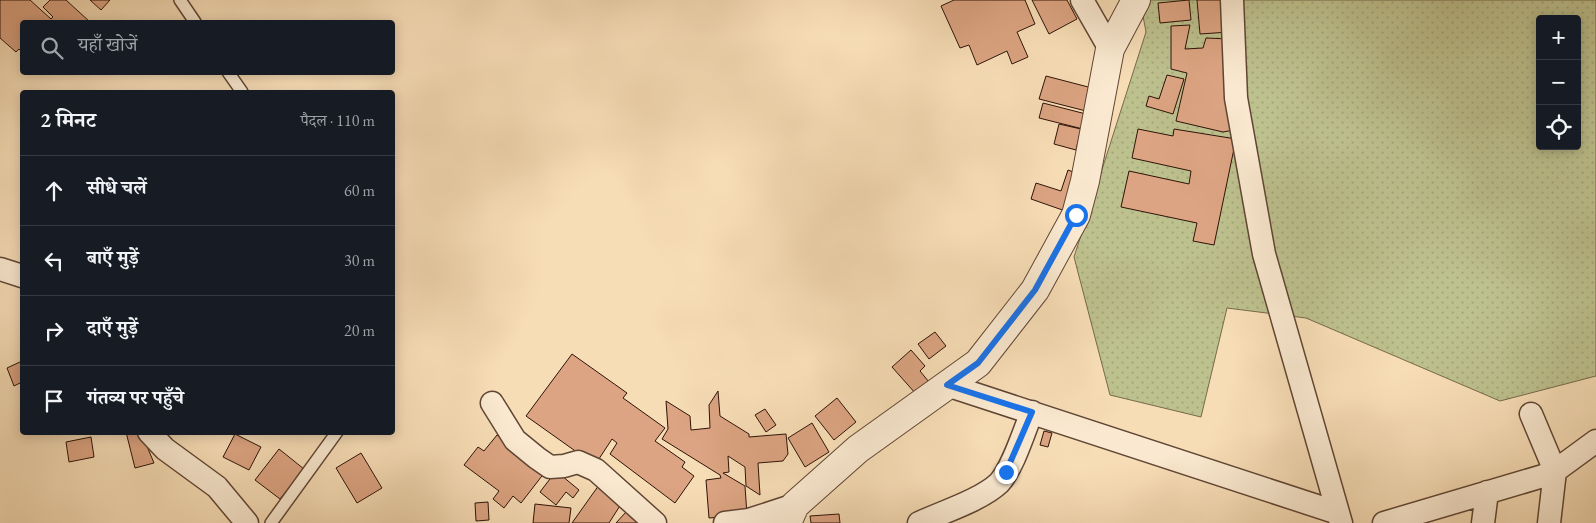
<!DOCTYPE html>
<html lang="hi">
<meta charset="utf-8">
<style>
body{margin:0;font-family:"EB Garamond","Noto Serif Devanagari",serif;background:#242831;color:#f1f3f6}
.controls{position:absolute;right:15px;top:15px;display:grid;overflow:hidden;border-radius:5px;box-shadow:0 2px 12px #0003}
.controls button{width:45px;height:45px;display:grid;place-items:center;padding:0;border:0;border-bottom:1px solid #363941;background:#171b24;color:#f1f3f6;font:25px sans-serif}
.stop{position:absolute;width:15px;height:15px;margin:-11px;border:4px solid #1a73e8;border-radius:50%;background:#fff}
.stop.end{background:#1a73e8;border-color:#fff;box-shadow:0 1px 5px #0008}
.list{margin:0;padding:0;list-style:none}
h2{display:flex;justify-content:space-between;align-items:center;height:65px;margin:0;padding:0 20px;font-size:21px}
h2 small{font-size:16px;font-weight:400;color:#9ea1a6}
.list li{display:grid;grid-template-columns:32px 1fr auto;gap:15px;align-items:center;box-sizing:border-box;height:70px;padding:0 20px;border-top:1px solid #363941}
.list b{display:block;font-size:19px;white-space:nowrap}
.list em{font-size:16px;font-style:normal;color:#9ea1a6}
.icon{flex:none;width:28px;height:28px;fill:none;stroke:currentColor;stroke-width:2;stroke-linecap:round;stroke-linejoin:round}
.map{position:relative;flex:none;width:1596px;height:523px;overflow:hidden}
.search{position:absolute;background:#171b24;box-shadow:0 2px 12px #0003;left:20px;top:20px;width:375px;height:55px;display:flex;align-items:center;gap:12px;box-sizing:border-box;padding:0 18px;border-radius:5px;color:#9ea1a6;font-size:19px}
.panel{position:absolute;background:#171b24;box-shadow:0 2px 12px #0003;left:20px;top:90px;width:375px;height:345px;border-radius:5px}
.map>svg:first-child{display:block}
.grass{fill:url(#grass-dots);stroke:#766a4b;fill-rule:evenodd}
.building{fill:#dca482;stroke:#2e1308}
.lines{fill:none;stroke-linecap:round;stroke-linejoin:round}
.service-casing{stroke:#604634;stroke-width:14}
.minor-casing{stroke:#604634;stroke-width:25}
.tertiary-casing{stroke:#604634;stroke-width:30}
.service{stroke:#fae9d0;stroke-width:11}
.minor{stroke:#fae9d0;stroke-width:22}
.tertiary{stroke:#fae9d0;stroke-width:28}
.route{stroke:#1a73e8;stroke-width:6}
</style>
<div class="map">
<svg width="1596" height="523" viewBox="0 0 1596 523">
<defs>
<pattern id="grass-dots" width="8" height="8" patternUnits="userSpaceOnUse" patternTransform="scale(1.25)"><rect width="8" height="8" fill="#bdc18e"/><path d="M2 2h.1M6 6h.1" fill="none" stroke="#a3a579" stroke-width="1.8" stroke-linecap="round"/></pattern>
</defs>
<rect width="100%" height="100%" fill="#f7ddb6"/>
<filter id="stains"><feTurbulence type="fractalNoise" baseFrequency=".004" numOctaves="4"/><feColorMatrix values="0 0 0 0 .2 0 0 0 0 .09 0 0 0 0 .02 0 0 0 .5 -.17"/></filter>
<radialGradient id="worn" r=".72"><stop offset=".6" stop-color="#630" stop-opacity="0"/><stop offset="1" stop-color="#630" stop-opacity=".3"/></radialGradient>
<!-- grass -->
<path class="grass" d="M1140,0H1596V376L1500,401L1306,318L1227,308L1201,417L1110,395L1074,257L1146,32ZM1540,19H1577V146H1540Z"/>
<!-- building -->
<path class="building" d="M0,0H30L51,19L53,17L43,7L50,0H66L90,22H22V52L19,49L16,52L0,38Z
M90,0H110L101,10Z
M954,0H1025L1035,24L1017,32L1028,57L1012,64L1007,51L977,65L969,45L960,48L941,6Z
M1032,0H1067L1077,19L1049,34Z
M1189,0L1191,20L1160,23L1158,3Z
M1197,0H1226L1229,32L1200,34Z
M1190,25L1185,49L1203,48L1206,38L1229,39L1234,130L1223,132L1176,121L1187,73L1171,69V26Z
M1167,75L1184,79L1173,114L1146,106L1149,96L1159,99Z
M1046,76L1092,88L1086,111L1039,99Z
M1043,103L1086,114L1083,129L1039,118Z
M1059,124L1081,129L1076,150L1054,144Z
M1138,129L1173,136L1174,129L1236,139L1214,245L1193,241L1197,223L1121,207L1129,171L1189,184L1191,171L1132,158Z
M1068,170L1084,176L1071,213L1031,199L1036,183L1061,191Z
M935,332L946,346L929,359L918,344Z
M911,350L925,366L920,371L929,382L916,394L892,367Z
M572,354L627,393L623,398L665,428L655,441L685,462L682,467L694,476L675,503L610,454L617,443L612,439L595,465L526,416Z
M22,361V382L14,386L7,368Z
M718,391L720,416L749,434V437L786,434L788,454L783,461L758,463L760,495L746,486L745,467L728,456L729,472L723,473L745,486L747,515L709,518L706,480L721,478L720,475L662,439L668,429L666,401L690,416L691,430L710,428L709,405Z
M837,398L856,422L834,440L815,416Z
M765,409L776,425L766,432L755,415Z
M812,423L829,452L805,467L788,438Z
M1044,431L1052,433L1048,447L1040,445Z
M126,432H141L154,463L135,468Z
M235,434L261,447L249,470L223,457Z
M497,435L545,472L521,503L513,496L504,508L493,499L499,491L464,465L478,447L484,451Z
M91,437L94,457L69,462L66,442Z
M279,449L304,469L280,499L255,480Z
M361,453L382,488L357,503L336,468Z
M556,471L579,490L573,498L566,492L556,505L540,492Z
M599,485L623,501L609,523H572Z
M488,502L489,520L476,521L475,503Z
M535,504L571,508L569,523H533Z
M626,512L639,523H616Z
M839,514L840,523H811L810,516Z"/>
<g class="lines">
<!-- service casing -->
<g class="service-casing">
<path id="service" d="M180,0L195,22
M228,72L242,92
M271,523L337,432"/>
</g>
<!-- minor casing -->
<g class="minor-casing">
<path id="minor" d="M1082,0L1110,49
M1232,0L1236,98L1264,254L1341,523
M0,269L22,276
M947,385L1338,513
M492,403L515,440L537,458L550,467L564,466L578,462L596,470L655,523
M1531,414L1555,471L1549,523
M149,432L165,449L217,487L247,523
M725,523L749,520L795,505
M919,523C943,512 981,500 999,483C1013,468 1024,431 1032,412
M1384,523L1543,476L1555,471L1596,441
M1483,523L1487,492"/>
</g>
<!-- tertiary casing -->
<g class="tertiary-casing">
<path id="tertiary" d="M787,523L795,505L858,449L978,363L1035,290L1076,215L1085,181L1110,49L1136,0"/>
</g>
<!-- service -->
<use href="#service" class="service"/>
<!-- minor -->
<use href="#minor" class="minor"/>
<!-- tertiary -->
<use href="#tertiary" class="tertiary"/>
</g>
<g class="lines">
<!-- route -->
<path class="route" d="M1006,472L1032,412L947,385L978,363L1035,290L1076,215"/>
</g>
<rect width="100%" height="100%" filter="url(#stains)"/>
<rect width="100%" height="100%" fill="url(#worn)"/>
</svg>
<div class="controls">
<button>+</button>
<button>−</button>
<button><svg class="icon" aria-label="locate" viewBox="0 0 24 24"><circle cx="12" cy="12" r="6"/><path d="M12 2v4M12 18v4M2 12h4M18 12h4"/></svg></button>
</div>
<div class="stop" style="left:1076px;top:215px"></div>
<div class="stop end" style="left:1006px;top:472px"></div>
<div class="search"><svg class="icon" aria-label="search" viewBox="0 0 24 24"><circle cx="10" cy="10" r="6"/><path d="M15 15l6 6"/></svg>यहाँ खोजें</div>
<section class="panel">
<h2>2 मिनट<small>पैदल · 110 m</small></h2>
<ul class="list">
<li><svg class="icon" aria-label="ahead" viewBox="0 0 24 24"><path d="M12 20V5M6 11l6-6 6 6"/></svg><div><b>सीधे चलें</b></div><em>60 m</em></li>
<li><svg class="icon" aria-label="left" viewBox="0 0 24 24"><path d="M17 20v-9H6M10 6l-5 5 5 5"/></svg><div><b>बाएँ मुड़ें</b></div><em>30 m</em></li>
<li><svg class="icon" aria-label="right" viewBox="0 0 24 24"><path d="M7 20v-9h11M14 6l5 5-5 5"/></svg><div><b>दाएँ मुड़ें</b></div><em>20 m</em></li>
<li><svg class="icon" aria-label="arrive" viewBox="0 0 24 24"><path d="M6 21V4h12l-3 4 3 4H6"/></svg><div><b>गंतव्य पर पहुँचे</b></div></li>
</ul>
</section>
</div>
